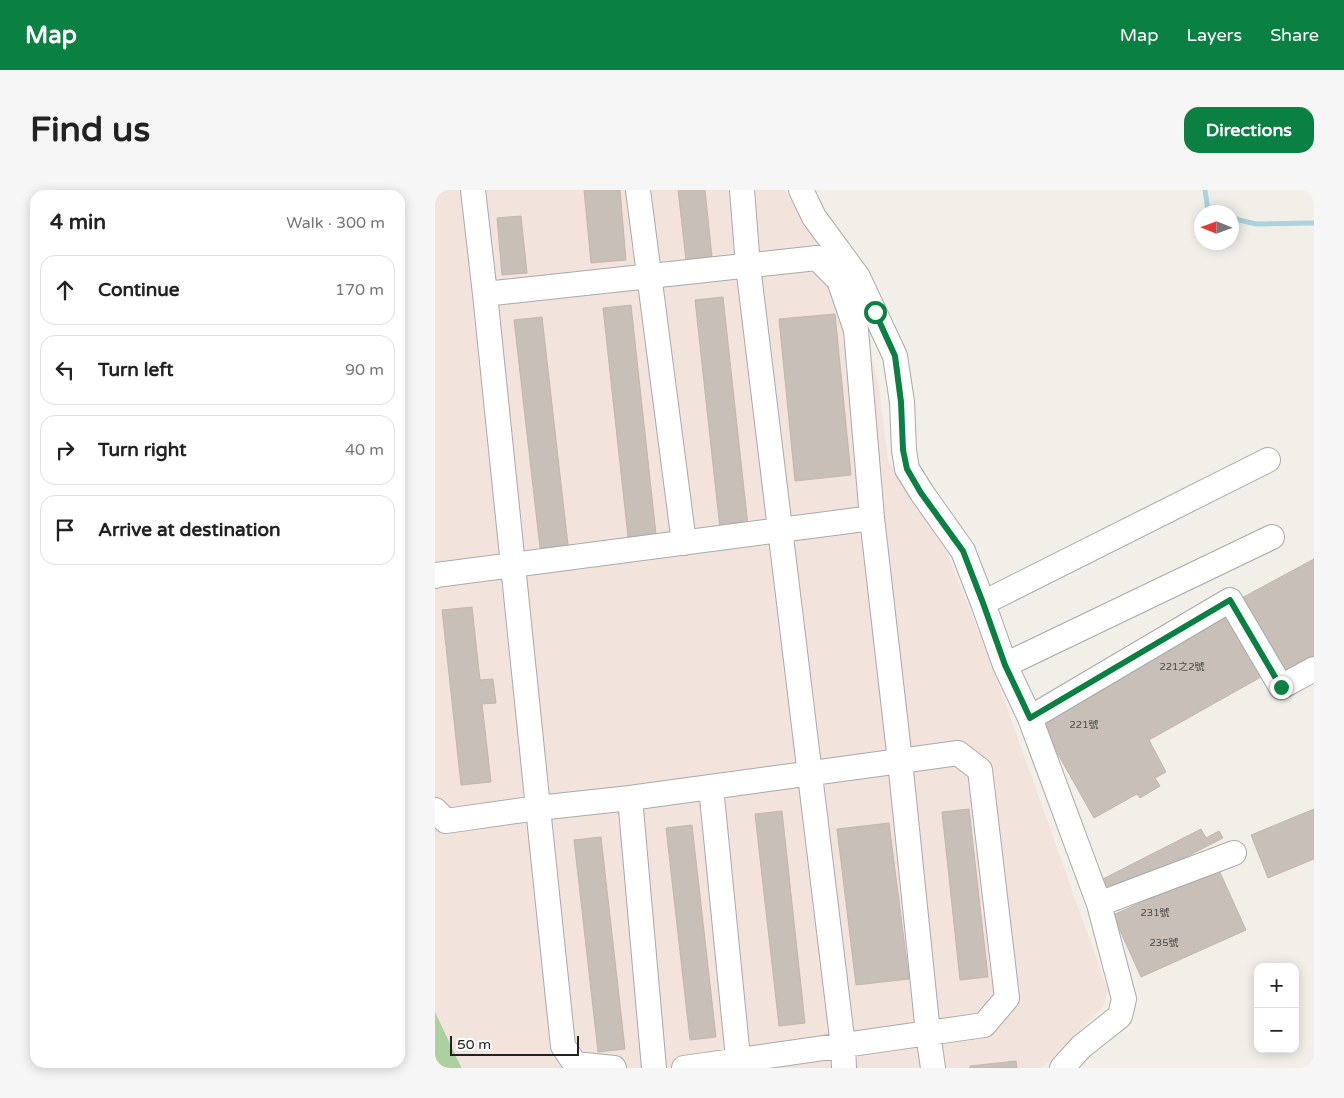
<!DOCTYPE html>
<meta charset="utf-8">
<style>
body{margin:0;font-family:"Varela Round","Noto Sans TC",sans-serif;background:#f6f6f6;color:#222}
.controls{position:absolute;right:15px;bottom:15px;display:grid;overflow:hidden;border-radius:10px;box-shadow:0 2px 12px #0003}
.controls button{width:45px;height:45px;display:grid;place-items:center;padding:0;border:0;border-bottom:1px solid #e0e0e0;background:#fff;color:#222;font:25px sans-serif}
.compass{position:absolute;left:759px;top:15px;width:45px;height:45px;border-radius:50%;background:#fff;box-shadow:0 2px 12px #0003;rotate:271deg}
.scale{position:absolute;left:15px;bottom:12px;width:129px;box-sizing:border-box;padding-left:5px;border:2px solid #222;border-top:0;font-size:14px;line-height:18px;white-space:nowrap;color:#222;-webkit-text-stroke:4px #fff;paint-order:stroke}
.stop{position:absolute;width:15px;height:15px;margin:-11px;border:4px solid #0b8043;border-radius:50%;background:#fff}
.stop.end{background:#0b8043;border-color:#fff;box-shadow:0 1px 5px #0008}
.list{margin:0;padding:0;list-style:none}
h2{display:flex;justify-content:space-between;align-items:center;height:65px;margin:0;padding:0 20px;font-size:21px}
h2 small{font-size:16px;font-weight:400;color:#767676}
.list li{display:grid;grid-template-columns:32px 1fr auto;gap:15px;align-items:center;box-sizing:border-box;height:70px;margin:0 10px 10px;padding:0 10px;border:1px solid #e0e0e0;border-radius:15px}
.list b{display:block;font-size:19px;white-space:nowrap}
.list em{font-size:16px;font-style:normal;color:#767676}
.icon{flex:none;width:28px;height:28px;fill:none;stroke:currentColor;stroke-width:2;stroke-linecap:round;stroke-linejoin:round}
.map{position:relative;flex:none;width:879px;height:878px;overflow:hidden;border-radius:15px}
header{display:flex;align-items:center;gap:30px;box-sizing:border-box;height:70px;padding:0 25px;background:#0b8043;color:#fff}
header strong{font-size:24px}
nav{display:flex;gap:28px;margin-inline-start:auto;font-size:18px}
.intro{display:flex;align-items:center;justify-content:space-between;box-sizing:border-box;height:120px;padding:0 30px}
h1{margin:0;font-size:35px}
.button{padding:12px 22px;border-radius:15px;background:#0b8043;color:#fff;font-size:18px;font-weight:700}
main{display:flex;gap:30px;padding:0 30px}
aside{flex:1;background:#fff;border-radius:15px;box-shadow:0 2px 12px #0003}
.map>svg:first-child{display:block}
.military{fill:#f3e3dd}
.forest{fill:#add19e}
.lines{fill:none;stroke-linecap:round;stroke-linejoin:round}
.stream{stroke:#aad3df;stroke-width:5}
.building{fill:#c7bfb8;stroke:#c4b6ab}
.minor-casing{stroke:#a9a9a9;stroke-width:26}
.minor{stroke:#fff;stroke-width:24}
.route{stroke:#0b8043;stroke-width:6}
.labels{text-anchor:middle;dominant-baseline:central;stroke-width:4;stroke-linejoin:round;paint-order:stroke}
.number-label{font-size:10px;fill:#4b4948}
</style>
<header>
<strong>Map</strong>
<nav><a>Map</a><a>Layers</a><a>Share</a></nav>
</header>
<div class="intro"><h1>Find us</h1><a class="button">Directions</a></div>
<main>
<aside>
<h2>4 min<small>Walk · 300 m</small></h2>
<ul class="list">
<li><svg class="icon" aria-label="ahead" viewBox="0 0 24 24"><path d="M12 20V5M6 11l6-6 6 6"/></svg><div><b>Continue</b></div><em>170 m</em></li>
<li><svg class="icon" aria-label="left" viewBox="0 0 24 24"><path d="M17 20v-9H6M10 6l-5 5 5 5"/></svg><div><b>Turn left</b></div><em>90 m</em></li>
<li><svg class="icon" aria-label="right" viewBox="0 0 24 24"><path d="M7 20v-9h11M14 6l5 5-5 5"/></svg><div><b>Turn right</b></div><em>40 m</em></li>
<li><svg class="icon" aria-label="arrive" viewBox="0 0 24 24"><path d="M6 21V4h12l-3 4 3 4H6"/></svg><div><b>Arrive at destination</b></div></li>
</ul>
</aside>
<div class="map">
<svg width="879" height="878" viewBox="0 0 879 878">
<rect width="100%" height="100%" fill="#f2efe9"/>
<!-- military -->
<path class="military" d="M0,0H350L380,52L412,86L426,122L444,196L453,271L482,309L512,363L554,467L673,801L668,817L607,878H0Z"/>
<!-- forest -->
<path class="forest" d="M0,822L26,877V878H0Z"/>
<g class="lines">
<!-- stream -->
<path class="stream" d="M770,0L773,21L777,22
M796,28L821,34L879,33"/>
</g>
<!-- building -->
<path class="building" d="M149,0H185L191,70L156,73Z
M243,0H270L277,67L251,70Z
M86,26L92,83L67,85L62,28Z
M288,107L313,336L285,339L260,110Z
M196,115L221,344L193,347L168,118Z
M400,124L416,285L360,291L344,129Z
M107,127L133,355L105,358L79,130Z
M879,369V467L843,486L803,410Z
M37,417L45,490L58,489L61,513L47,514L56,592L26,595L7,420Z
M790,423L826,487L714,550L731,582L720,588L725,596L705,608L702,604L659,628L603,529Z
M534,619L553,787L525,790L507,622Z
M879,619V669L833,688L816,645Z
M347,621L370,833L344,836L320,624Z
M454,633L474,789L421,795L402,639Z
M257,635L281,847L255,850L231,638Z
M766,639L771,648L784,641L788,648L671,708L662,692Z
M166,647L190,859L163,862L139,650Z
M783,678L811,740L706,787L678,725Z
M581,871L582,878H535V876Z"/>
<g class="lines">
<!-- minor casing -->
<g class="minor-casing">
<path id="minor" d="M38,0L50,104
M203,0L249,353
M307,0L313,76L408,856L409,878
M366,0L379,27L423,87L460,166L467,212L469,260L472,279L487,303L528,361L548,413L570,475L595,528L664,714L689,809L685,826L646,857L627,878
M382,68L404,90L421,140L437,328L465,571L195,608L103,618L50,104Z
M0,386L1,385L437,328
M548,413L833,270
M570,475L837,347
M595,528L795,410L846,497L879,479
M276,597L304,878
M195,608L219,878
M0,620L11,631L103,618L128,856L140,874L179,878
M664,714L799,663
M249,878C349,864 449,850 549,835L572,808L545,580L523,563L465,571L493,843L498,878"/>
</g>
<!-- minor -->
<use href="#minor" class="minor"/>
</g>
<g class="lines">
<!-- route -->
<path class="route" d="M440,122L460,166L466,212L468,260L472,279L486,303L528,361L548,413L570,475L595,528L795,410L846,497"/>
</g>
<g class="labels">
<!-- number labels -->
<g class="number-label">
<text x="747" y="477">221之2號</text>
<text x="649" y="535">221號</text>
<text x="720" y="723">231號</text>
<text x="729" y="753">235號</text>
</g>
</g>
</svg>
<div class="controls">
<button>+</button>
<button>−</button>
</div>
<svg class="compass" viewBox="-18 -18 36 36"><path d="M0-13l5 13h-10z" fill="#e53935"/><path d="M0 13l5-13h-10z" fill="#767676"/></svg>
<div class="scale">50 m</div>
<div class="stop" style="left:440px;top:122px"></div>
<div class="stop end" style="left:846px;top:497px"></div>
</div>
</main>
